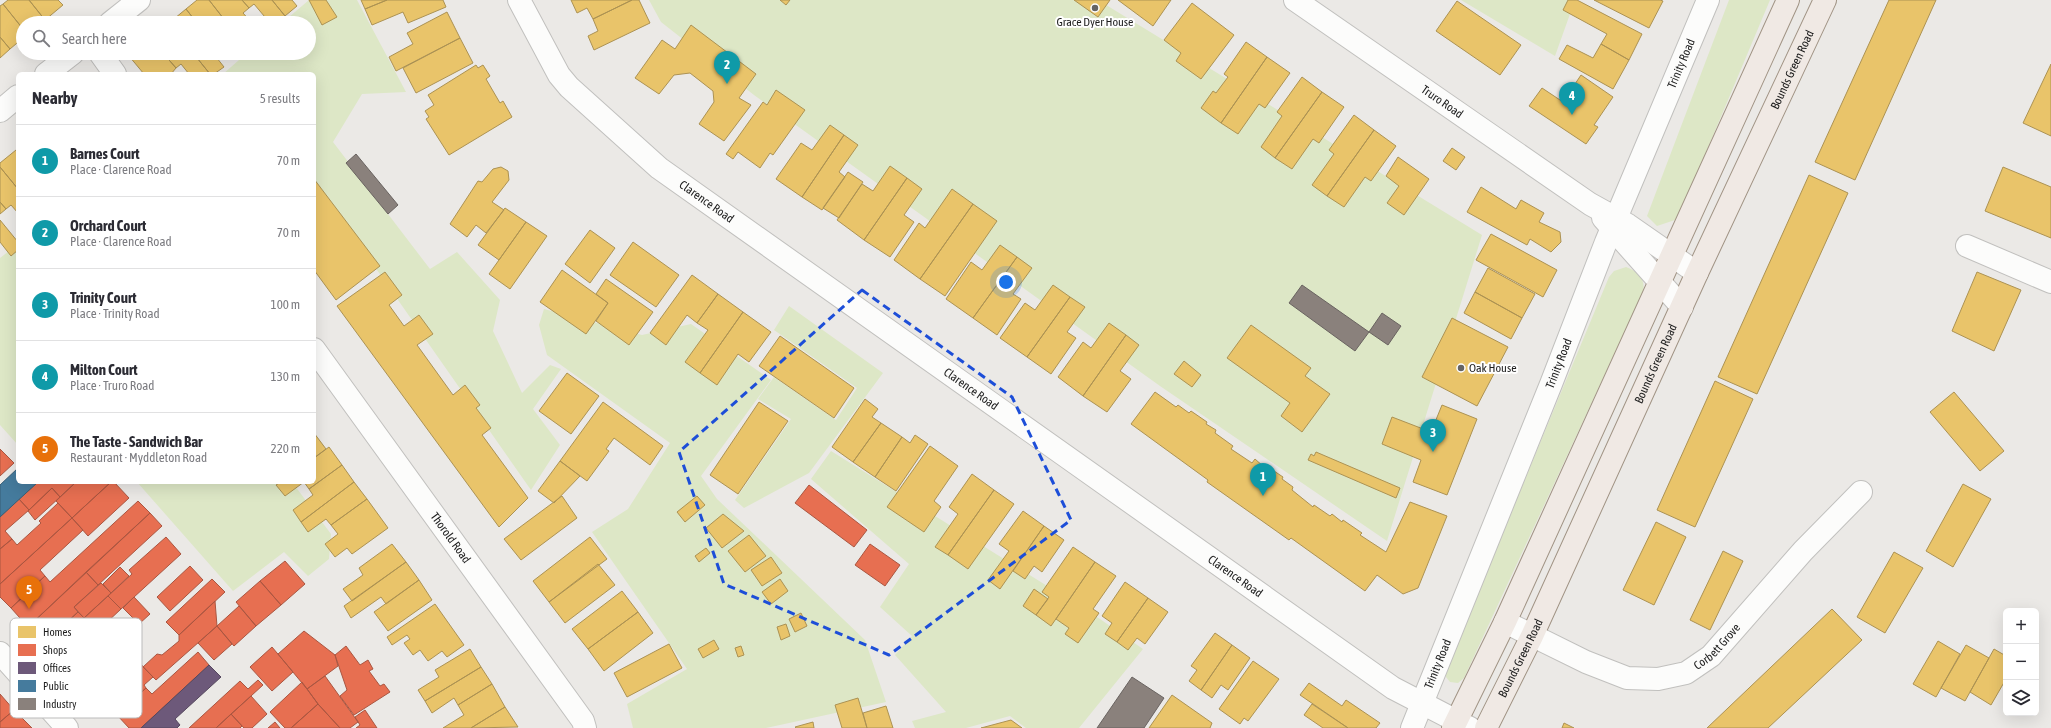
<!DOCTYPE html>
<meta charset="utf-8">
<style>
body{margin:0;font-family:"Asap Condensed",sans-serif;background:#f7f7f7;color:#2b2b33}
.controls{position:absolute;right:12px;bottom:12px;display:grid;overflow:hidden;border-radius:6px;box-shadow:0 4px 16px #0002}
.controls button{width:36px;height:36px;display:grid;place-items:center;padding:0;border:0;border-bottom:1px solid #e1e1e2;background:#fff;color:#2b2b33;font:20px sans-serif}
.you{position:absolute;left:1006px;top:282px;width:14px;height:14px;margin:-10px;border:3px solid #fff;border-radius:50%;background:#1a73e8;box-shadow:0 0 0 6px #1a73e833}
.badge{display:grid;place-items:center;width:26px;height:26px;border-radius:50%;background:#0b8043;color:#fff;font-size:13px;font-weight:700}
.pin{position:absolute;translate:-50% -33px;filter:drop-shadow(0 1px 2px #0008)}
.pin::after{content:'';position:absolute;top:21px;width:14px;height:12px;background:inherit;clip-path:polygon(0 0,100% 0,50% 100%)}
.list{margin:0;padding:0;list-style:none}
h2{display:flex;justify-content:space-between;align-items:center;height:52px;margin:0;padding:0 16px;font-size:17px}
h2 small{font-size:13px;font-weight:400;color:#7c7c81}
.list li{display:grid;grid-template-columns:26px 1fr auto;gap:12px;align-items:center;box-sizing:border-box;height:72px;padding:0 16px;border-top:1px solid #e1e1e2}
.list b{display:block;font-size:15px;white-space:nowrap}
.list p{margin:0;font-size:13px;white-space:nowrap;color:#7c7c81}
.list em{font-size:13px;font-style:normal;color:#7c7c81}
.icon{flex:none;width:22px;height:22px;fill:none;stroke:currentColor;stroke-width:2;stroke-linecap:round;stroke-linejoin:round}
.map{position:relative;flex:none;width:2051px;height:728px;overflow:hidden}
.search{position:absolute;background:#fff;box-shadow:0 4px 16px #0002;left:16px;top:16px;width:300px;height:44px;display:flex;align-items:center;gap:10px;box-sizing:border-box;padding:0 14px;border-radius:22px;color:#7c7c81;font-size:15px}
.panel{position:absolute;background:#fff;box-shadow:0 4px 16px #0002;left:16px;top:72px;width:300px;height:412px;border-radius:6px}
.map>svg:first-child{display:block}
.grass{fill:#dde7c6}
.homes{fill:#e9c46a;stroke:#ac9253}
.shops{fill:#e76f51;stroke:#aa5641}
.offices{fill:#6d597a;stroke:#55475e}
.public{fill:#457b9d;stroke:#395f77}
.industry{fill:#8a817c;stroke:#696360}
.lines{fill:none;stroke-linecap:round;stroke-linejoin:round}
.street-casing{stroke:#c1c0be;stroke-width:24}
.primary-casing{stroke:#a09384;stroke-width:24}
.street{stroke:#fcfcfb;stroke-width:22}
.primary{stroke:#f0e9e4;stroke-width:22}
.marked{fill:none;stroke:#1d4ed8;stroke-width:3;stroke-dasharray:8 5;stroke-linejoin:round}
.poi-dot{fill:#656463;stroke:#fff;stroke-width:1.5}
.labels{text-anchor:middle;dominant-baseline:central;stroke-width:4;stroke-linejoin:round;paint-order:stroke}
.poi-label{font-size:12px;fill:#1d1d1d;stroke:#fff}
.street-label{font-size:12px;fill:#1d1d1d;stroke:#fff}
.key{fill:#fff;stroke:#bbb;stroke-width:1}
.key-label{font-size:11px;fill:#1d1d1d}
</style>
<div class="map">
<svg width="2051" height="728" viewBox="0 0 2051 728">
<rect width="100%" height="100%" fill="#ebe9e6"/>
<!-- grass -->
<path class="grass" d="M309,0H357L406,92L362,94L333,142L430,269L457,252L500,300L493,331L522,393L550,365L561,369L533,409L560,445L531,490L314,180V74H223L247,53H309V23H282Z
M649,0H1098L1482,235L1387,541L1160,386L754,95L661,22Z
M1461,0H1575L1555,56Z
M1729,0H1770L1678,219L1657,226L1647,216Z
M18,244V445L0,425V258Z
M1626,267C1638,271 1646,279 1643,292L1464,678L1458,683L1450,682L1446,677V669L1609,277L1614,271Z
M789,306L883,373L809,473L744,508L735,500L791,419L758,399L774,377L836,420L857,388L774,330Z
M544,309L642,335L691,324L771,380L701,476L717,499L865,640L886,702L766,728H633L627,704L687,669L592,532L628,509L670,443L547,355L539,325Z
M831,451L1100,619L1143,649L1079,728H1026L1010,716L966,728H915L912,721L946,712L895,655L912,636L880,607L909,564L811,479Z
M137,482H292L331,534L329,559L308,576L284,552L233,591Z"/>
<!-- homes -->
<path class="homes" d="M8,0H29L45,20L42,23H23V29L3,4Z
M29,0H58L63,5L45,20Z
M197,0H209L227,23H197L186,9Z
M209,0H242L249,8L243,13L252,23H227Z
M242,0H272L285,16L276,23H270L254,4L249,8Z
M272,0H292L297,6L285,16Z
M326,0L337,17L322,25L309,0Z
M361,0H387L365,9Z
M387,0H443L446,7L408,23L403,12L372,25L365,9Z
M571,0H632L593,19L587,8L577,13Z
M632,0H639L650,23L594,50L588,36L598,31L593,19Z
M780,0H790L786,5Z
M1074,0H1110L1098,17Z
M1118,0H1171L1153,26Z
M1568,0H1577L1642,34L1629,60L1601,44L1607,34L1563,10Z
M1594,0H1660L1663,1L1649,28Z
M1889,0H1936L1855,180L1815,162Z
M1457,1L1521,45L1500,75L1436,31Z
M1192,3L1234,35L1201,79L1176,61L1181,53L1164,40Z
M3,4L23,29V38L10,49L0,37V6Z
M186,9L197,23H169Z
M447,12L460,38L396,71L389,57L413,44L407,33Z
M691,25L756,74L739,98L751,105L724,141L699,124L714,102L713,91L690,73L674,75L659,94L635,78L662,40L675,49Z
M0,37L10,49L0,58Z
M460,38L473,63L416,93L403,68Z
M1246,42L1267,57L1221,123L1201,108L1213,91L1216,93L1228,77L1224,74Z
M1601,44L1629,60L1613,89L1559,59L1567,45L1593,58Z
M133,53H163L176,68L171,74H144L129,56Z
M163,53H193L210,74H189L181,64L176,68Z
M193,53H213L224,67L214,74H210Z
M231,53H240L235,57Z
M1267,57L1290,73L1265,108L1259,104L1238,134L1221,123Z
M2051,64V136L2023,123Z
M476,65L478,68L483,65L490,76L486,79L500,103L503,101L512,117L449,155L426,119L429,117L425,111L434,105L428,95Z
M1581,75L1613,97L1594,125L1598,127L1586,144L1529,106L1542,88L1563,102Z
M1302,77L1322,92L1275,158L1261,147L1282,116L1277,112Z
M776,90L805,110L773,155L770,153L760,168L738,152L733,159L726,154L763,102L767,105Z
M1322,92L1344,107L1319,143L1313,139L1292,169L1275,158Z
M1354,115L1374,130L1327,196L1312,185L1334,154L1329,150Z
M830,125L844,135L802,197L776,179L801,143L812,150Z
M1374,130L1396,146L1371,181L1365,177L1344,207L1327,196Z
M844,135L858,145L839,172L845,177L822,210L802,197Z
M1452,148L1465,157L1456,170L1443,161Z
M16,150L18,152V189L0,167V163Z
M1398,157L1429,179L1404,215L1387,203L1399,186L1386,176Z
M890,166L907,178L864,240L837,220L862,184L873,191Z
M0,167L18,189V213L11,205L6,209L0,202Z
M501,167L508,171L509,180L492,202L504,210L486,233L476,225L467,237L450,224L478,181L482,182L493,169Z
M2003,167L2051,187V238L1985,211Z
M848,172L863,182L839,218L823,208Z
M1809,175L1848,193L1757,394L1718,377Z
M907,178L922,189L904,215L914,222L890,257L864,240Z
M314,179L380,266L336,300L314,270Z
M1481,187L1516,209L1521,200L1544,213L1539,222L1560,232L1561,242L1551,252L1530,239L1527,245L1467,212Z
M952,189L973,204L920,279L894,260L919,223L925,228Z
M0,202L6,209L0,214Z
M973,204L997,221L945,296L920,279Z
M505,208L526,222L499,260L478,245Z
M0,220L18,242V250L11,256L0,242Z
M526,222L547,236L510,289L489,274Z
M590,230L615,248L590,283L565,264Z
M1491,234L1557,270L1543,297L1476,260Z
M633,242L679,275L656,307L610,275Z
M1000,245L1017,257L973,318L946,299L971,262L982,270Z
M1017,257L1032,268L1013,294L1021,299L997,335L973,318Z
M1488,268L1535,294L1522,318L1475,292Z
M562,270L608,303L586,334L540,302Z
M385,272L402,295L389,305L404,326L419,315L433,334L417,345L453,395L465,385L480,405L476,408L491,428L482,435L528,498L499,527L337,306Z
M1977,272L2021,290L1994,351L1952,331Z
M692,275L718,294L697,323L687,315L666,345L650,333Z
M606,279L653,312L629,345L596,321L608,303L596,294Z
M1053,285L1070,297L1027,357L1000,338L1025,303L1035,310Z
M1475,292L1522,318L1511,339L1464,313Z
M718,294L743,312L700,373L685,362L708,330L697,323Z
M1070,297L1085,307L1067,332L1076,338L1051,374L1027,357Z
M743,312L771,332L749,362L738,354L717,385L700,373Z
M1452,318L1508,347L1477,406L1422,377Z
M1109,323L1126,335L1083,396L1058,377L1083,342L1091,348Z
M1251,325L1311,368L1305,376L1330,394L1302,432L1281,416L1290,403L1227,358Z
M1126,335L1139,345L1120,371L1131,379L1107,412L1083,396Z
M780,336L854,388L834,418L759,366Z
M1184,361L1201,375L1192,387L1174,374Z
M567,373L599,396L571,434L539,411Z
M1715,381L1753,399L1695,527L1657,510Z
M1155,392L1176,407L1178,405L1189,413L1191,411L1207,422L1206,424L1216,430L1215,433L1233,446L1231,449L1252,463L1255,459L1264,467L1265,465L1283,477L1282,479L1293,487L1292,490L1313,507L1314,505L1330,516L1332,514L1342,522L1343,520L1362,533L1360,535L1386,552L1410,502L1447,516L1418,588L1403,594L1377,575L1365,591L1291,538L1289,540L1207,482L1208,480L1131,424Z
M1954,392L2004,451L1980,471L1930,412Z
M865,399L878,409L872,417L881,423L853,462L832,447Z
M603,402L663,446L650,465L614,438L606,449L609,451L587,481L560,461Z
M759,402L788,421L738,494L710,475Z
M1442,405L1477,419L1447,495L1413,482L1421,460L1382,444L1392,417L1431,432Z
M881,423L902,437L875,477L853,462Z
M314,433L326,449L314,458Z
M915,435L928,444L896,491L875,477L902,437L910,443Z
M930,446L958,466L934,501L941,507L924,532L887,507Z
M329,447L342,465L309,489L304,482L285,496L276,485L281,482H314V458Z
M1316,452L1400,488L1396,498L1308,460L1311,454L1314,456Z
M560,461L580,476L554,503L538,491Z
M342,465L354,482L301,522L293,510L313,495L309,489Z
M972,474L994,490L948,555L935,547L958,514L949,507Z
M354,482L367,499L331,525L326,519L308,532L301,522Z
M1963,484L1991,499L1953,567L1926,551Z
M994,490L1014,504L968,569L948,555Z
M562,496L577,518L521,560L504,539Z
M697,496L705,505L685,522L677,512Z
M367,499L388,528L352,554L347,548L335,557L325,544L338,534L331,525Z
M1023,511L1044,526L1000,589L988,580L1009,551L999,544Z
M723,514L744,531L722,548L706,528Z
M1656,522L1686,537L1654,605L1623,590Z
M1044,526L1064,540L1042,572L1034,566L1025,579L1013,571Z
M749,535L766,556L745,572L728,551Z
M590,537L607,559L549,602L533,581Z
M392,544L406,562L352,601L343,589L363,575L359,568Z
M1073,547L1095,562L1051,626L1036,615L1049,597L1042,592Z
M706,548L710,553L699,562L695,556Z
M1723,551L1743,561L1710,630L1690,620Z
M1894,552L1923,568L1885,633L1857,617Z
M771,557L782,573L762,586L751,570Z
M406,562L419,580L386,604L381,597L351,618L344,606Z
M1095,562L1116,576L1093,609L1099,613L1078,643L1065,634L1069,628L1056,619Z
M598,564L615,585L565,623L549,602Z
M780,579L788,591L771,604L762,592Z
M419,580L432,600L388,631L374,612Z
M1125,582L1148,598L1117,642L1105,634L1112,623L1102,616Z
M1034,589L1048,599L1036,615L1023,606Z
M622,591L638,612L588,649L572,629Z
M1148,598L1168,612L1145,644L1137,638L1128,650L1117,642Z
M435,604L464,645L447,657L442,651L428,661L420,650L413,655L404,643L410,639L407,635L392,645L387,637Z
M1832,609L1862,640L1768,728H1707Z
M638,612L653,633L604,671L588,649Z
M801,613L807,626L795,632L789,619Z
M786,624L790,636L781,640L777,627Z
M1215,633L1232,645L1201,690L1189,681L1197,670L1191,666Z
M714,640L719,649L703,658L698,649Z
M1938,641L1960,654L1936,697L1913,684Z
M669,644L682,668L627,697L614,673Z
M1232,645L1250,658L1228,690L1221,685L1212,698L1201,690Z
M1966,645L1989,658L1965,701L1941,688Z
M741,646L744,655L738,657L735,648Z
M470,649L481,667L425,701L418,690L439,677L435,670Z
M1994,649L2006,656V679L1991,705L1970,692Z
M1253,661L1279,679L1248,721L1244,718L1240,724L1219,709Z
M481,667L492,684L458,705L454,698L432,713L425,701Z
M1309,683L1342,706L1346,700L1380,723L1376,728H1348L1300,695Z
M492,684L505,707L471,728H443L464,715L458,705Z
M1172,695L1212,723L1210,728H1149Z
M858,698L867,728H842L835,705Z
M1312,704L1348,728H1323L1304,715Z
M886,706L893,728H867L863,713Z
M505,707L518,727L471,728Z
M1011,720L1022,728H981Z
M813,722L814,728H796L795,727Z
M1564,723L1574,728H1562Z"/>
<!-- shops -->
<path class="shops" d="M0,449L14,463L0,476Z
M38,482H76L60,497L52,488L29,510L19,499Z
M76,482H111L72,518L56,501Z
M111,482H114L129,498L88,536L72,518Z
M809,485L867,530L854,547L795,503Z
M52,488L60,497L35,520L28,511Z
M19,499L29,510L5,531L12,539L0,549V517Z
M138,501L150,513L28,627L11,608L45,576L50,582Z
M58,503L72,518L0,584V549L12,539L17,545L41,523L39,521Z
M150,513L162,526L98,585L86,572Z
M72,518L83,530L40,570L45,576L11,608L0,597V584Z
M166,537L181,554L121,609L108,596L132,574L129,570Z
M870,544L900,565L885,586L855,565Z
M285,561L305,584L281,605L260,581Z
M190,566L203,580L170,611L157,597Z
M120,567L129,576L111,593L103,584Z
M86,572L98,585L74,607L78,612L43,644L28,627Z
M212,579L225,592L179,635L166,622Z
M260,581L281,605L256,626L236,602Z
M101,583L111,593L84,618L74,607Z
M108,596L121,609L58,668L39,648L78,612L84,618Z
M134,597L150,614L139,624L123,608Z
M215,601L217,626L156,680L143,667L157,654L162,655L179,641V635Z
M239,606L256,626L234,646L217,626Z
M217,626L232,644L214,660L198,643Z
M304,631L335,655L338,666L307,689L278,654Z
M346,646L360,665L368,660L373,669L369,671L380,686L384,684L390,692L354,715L340,696L347,690L335,655Z
M272,647L293,672L272,691L250,667Z
M198,652L209,665L141,728H129L117,715L146,688L152,694Z
M136,659L153,677L144,685L146,688L117,715L98,694Z
M325,676L358,722L350,728H340L318,704L307,689Z
M258,680L263,685L216,728H189L240,681L248,689Z
M302,682L318,704L291,728H285L270,712Z
M0,694L14,710L0,722Z
M251,696L267,714L252,728H244L231,714Z
M318,704L340,728H291Z
M14,710L32,728H0V722Z
M365,710L377,728H356L360,725L355,717Z
M231,714L242,726L240,728H216Z
M275,722L280,728H268Z"/>
<!-- offices -->
<path class="offices" d="M209,665L221,677L175,719L180,725L177,728H141Z"/>
<!-- public -->
<path class="public" d="M18,468V482H38L0,517V485Z"/>
<!-- industry -->
<path class="industry" d="M356,154L398,205L388,214L346,163Z
M1302,285L1369,332L1355,351L1289,303Z
M1382,313L1401,326L1388,345L1369,332Z
M1132,677L1164,698L1144,728H1097Z"/>
<g class="lines">
<!-- street casing -->
<g class="street-casing">
<g id="street">
<path id="s1" d="M519,0L559,75L569,87L659,168L1393,688L1470,728"/>
<path id="s2" d="M1295,0L1590,204L1628,225L1697,273"/>
<path d="M110,23L139,0"/>
<path d="M100,53L115,74"/>
<path d="M46,74L73,53"/>
<path d="M0,111L18,96"/>
<path d="M1603,218L1682,307"/>
<path d="M1967,246L2051,282"/>
<path id="s3" d="M314,349L583,721L585,728"/>
<path id="s4" d="M1505,622L1586,662L1627,678L1658,679L1686,673L1711,656L1803,551L1861,492"/>
<path d="M0,653L67,728"/>
<path id="s5" d="M1412,728L1551,384L1606,242L1708,0"/>
</g>
</g>
<!-- primary casing -->
<g class="primary-casing">
<g id="primary">
<path d="M1453,728L1505,622L1788,0"/>
<path id="s6" d="M1486,728L1532,636L1697,273L1825,0"/>
</g>
</g>
<!-- street -->
<use href="#street" class="street"/>
<!-- primary -->
<use href="#primary" class="primary"/>
</g>
<!-- marked area -->
<path class="marked" d="M862,290L1012,397L1071,520L889,655L724,584L679,452Z"/>
<!-- markers -->
<g class="poi-dot">
<circle cx="1095" cy="8" r="4"/>
<circle cx="1461" cy="368" r="4"/>
</g>
<g class="labels">
<!-- poi labels -->
<g class="poi-label">
<text x="1095" y="22">Grace Dyer House</text>
<text x="1469" y="368" text-anchor="start">Oak House</text>
</g>
<!-- street labels -->
<g class="street-label">
<text stroke="none"><textPath href="#s5" startOffset="717">Trinity Road</textPath></text>
<text stroke="none"><textPath href="#s6" startOffset="726">Bounds Green Road</textPath></text>
<text stroke="none"><textPath href="#s2" startOffset="179">Truro Road</textPath></text>
<text stroke="none"><textPath href="#s1" startOffset="280">Clarence Road</textPath></text>
<text stroke="none"><textPath href="#s5" startOffset="393">Trinity Road</textPath></text>
<text stroke="none"><textPath href="#s6" startOffset="402">Bounds Green Road</textPath></text>
<text stroke="none"><textPath href="#s1" startOffset="604">Clarence Road</textPath></text>
<text stroke="none"><textPath href="#s3" startOffset="233">Thorold Road</textPath></text>
<text stroke="none"><textPath href="#s1" startOffset="928">Clarence Road</textPath></text>
<text stroke="none"><textPath href="#s4" startOffset="235">Corbett Grove</textPath></text>
<text stroke="none"><textPath href="#s6" startOffset="78">Bounds Green Road</textPath></text>
<text stroke="none"><textPath href="#s5" startOffset="69">Trinity Road</textPath></text>
</g>
</g>
<!-- legend -->
<rect x="10" y="618" width="132" height="100" rx="6" class="key"/>
<rect x="18" y="626" width="18" height="12" fill="#e9c46a"/>
<rect x="18" y="644" width="18" height="12" fill="#e76f51"/>
<rect x="18" y="662" width="18" height="12" fill="#6d597a"/>
<rect x="18" y="680" width="18" height="12" fill="#457b9d"/>
<rect x="18" y="698" width="18" height="12" fill="#8a817c"/>
<g class="key-label">
<text x="43" y="636">Homes</text>
<text x="43" y="654">Shops</text>
<text x="43" y="672">Offices</text>
<text x="43" y="690">Public</text>
<text x="43" y="708">Industry</text>
</g>
</svg>
<div class="controls">
<button>+</button>
<button>−</button>
<button><svg class="icon" aria-label="layers" viewBox="0 0 24 24"><path d="M12 4l9 5-9 5-9-5zM3 14l9 5 9-5"/></svg></button>
</div>
<div class="you"></div>
<div class="pin badge" style="left:1263px;top:496px;background:#0f9aa8">1</div>
<div class="pin badge" style="left:727px;top:84px;background:#0f9aa8">2</div>
<div class="pin badge" style="left:1433px;top:452px;background:#0f9aa8">3</div>
<div class="pin badge" style="left:1572px;top:115px;background:#0f9aa8">4</div>
<div class="pin badge" style="left:29px;top:609px;background:#e8710a">5</div>
<div class="search"><svg class="icon" aria-label="search" viewBox="0 0 24 24"><circle cx="10" cy="10" r="6"/><path d="M15 15l6 6"/></svg>Search here</div>
<section class="panel">
<h2>Nearby<small>5 results</small></h2>
<ul class="list">
<li><span class="badge" style="background:#0f9aa8">1</span><div><b>Barnes Court</b><p>Place · Clarence Road</p></div><em>70 m</em></li>
<li><span class="badge" style="background:#0f9aa8">2</span><div><b>Orchard Court</b><p>Place · Clarence Road</p></div><em>70 m</em></li>
<li><span class="badge" style="background:#0f9aa8">3</span><div><b>Trinity Court</b><p>Place · Trinity Road</p></div><em>100 m</em></li>
<li><span class="badge" style="background:#0f9aa8">4</span><div><b>Milton Court</b><p>Place · Truro Road</p></div><em>130 m</em></li>
<li><span class="badge" style="background:#e8710a">5</span><div><b>The Taste - Sandwich Bar</b><p>Restaurant · Myddleton Road</p></div><em>220 m</em></li>
</ul>
</section>
</div>
